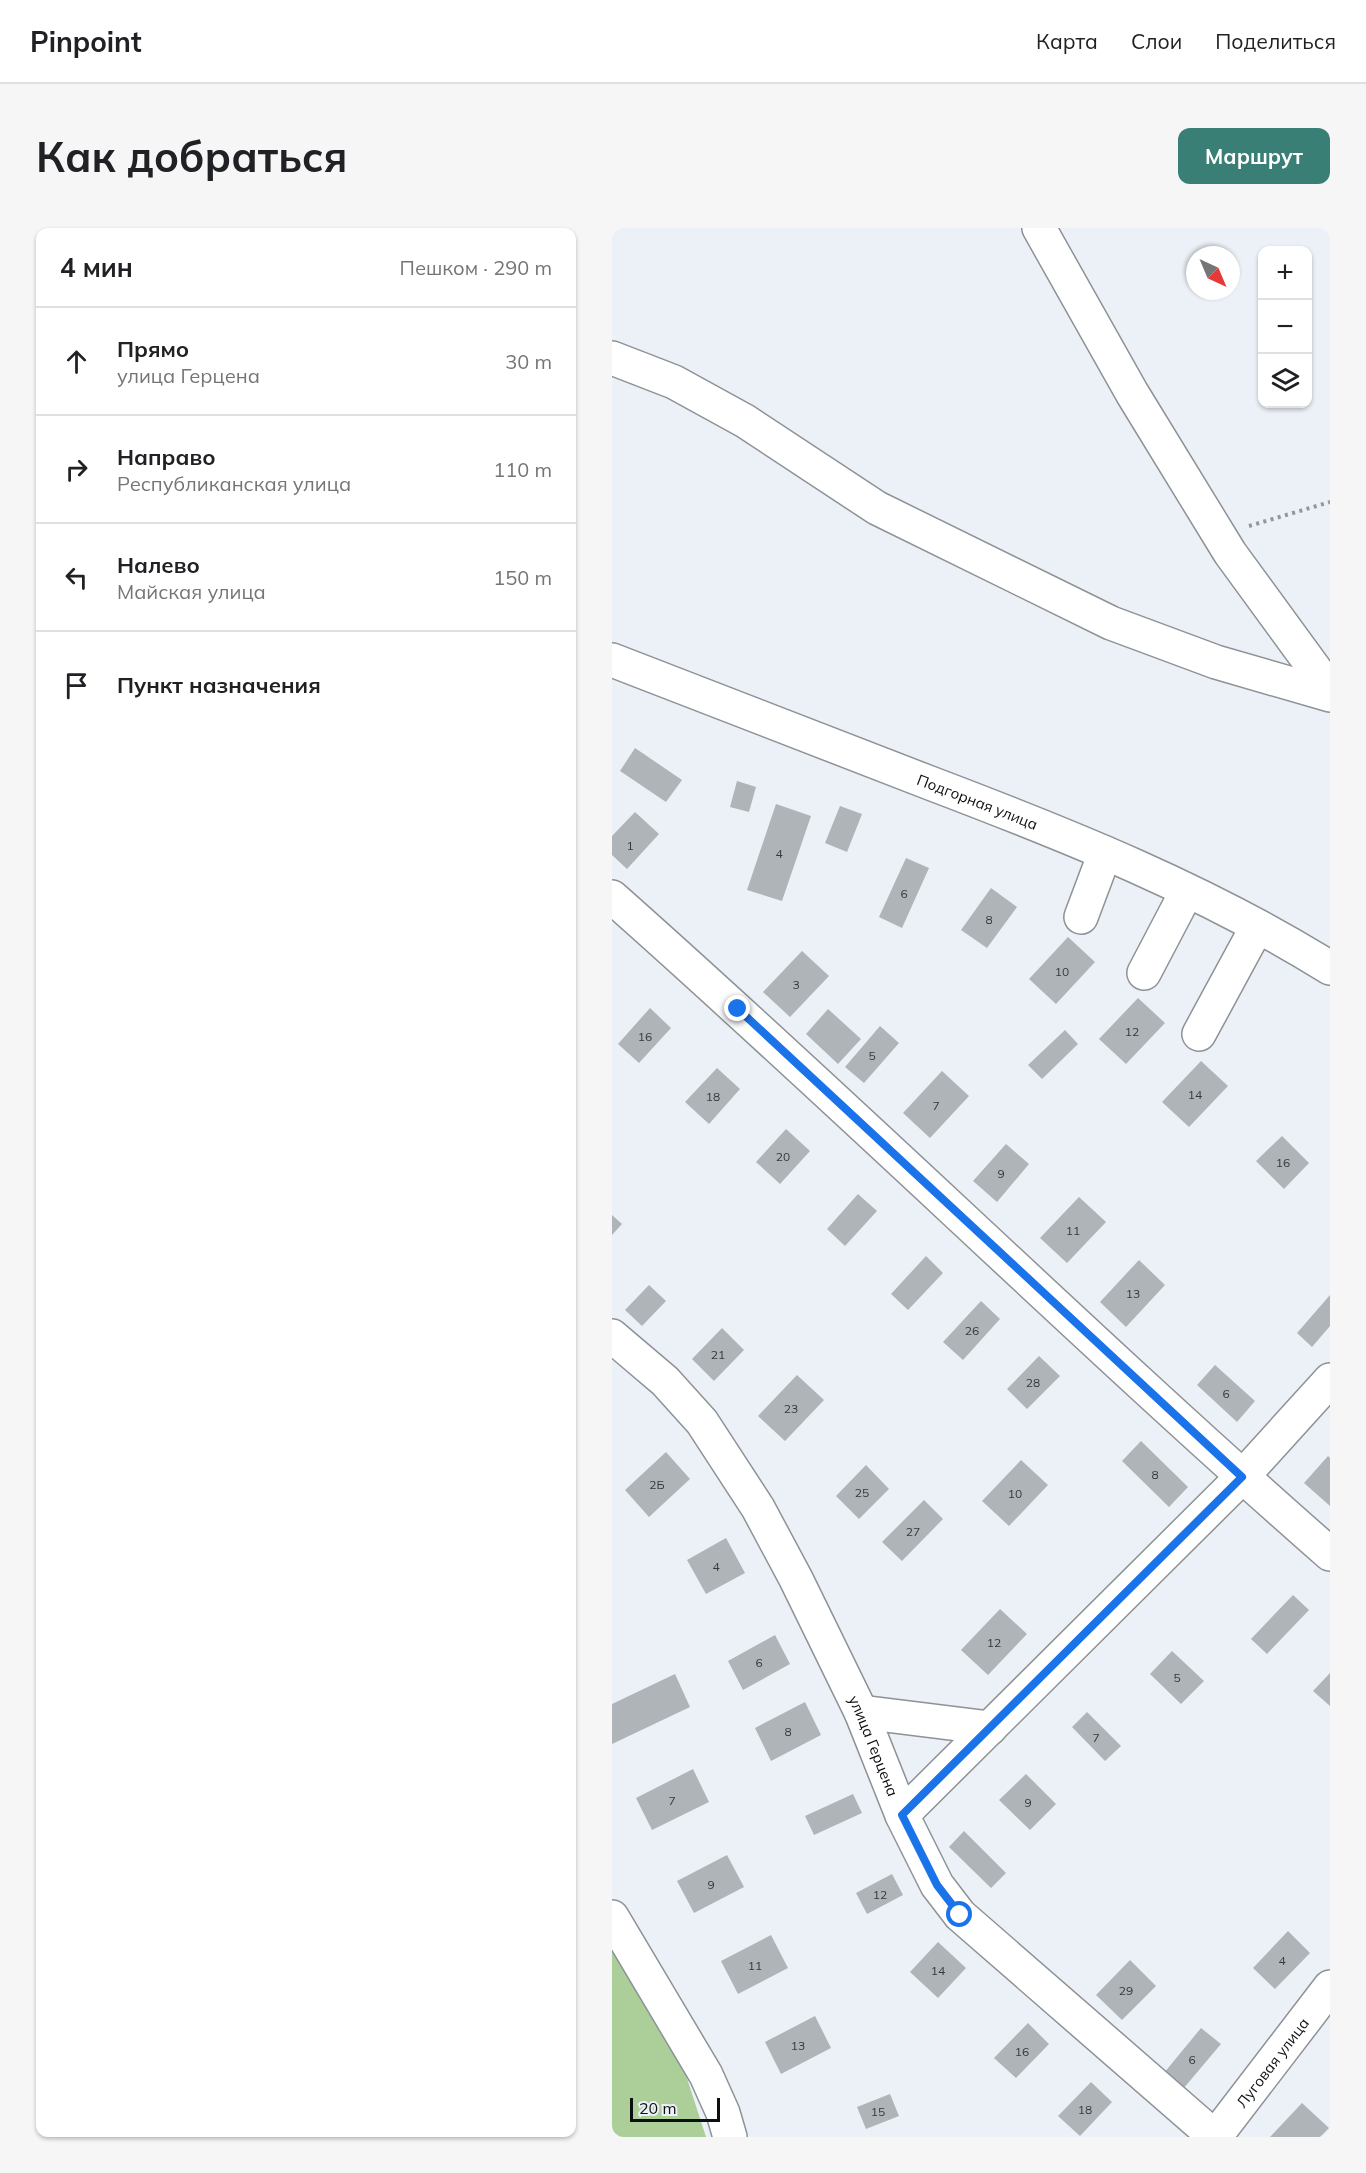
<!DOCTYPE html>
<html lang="ru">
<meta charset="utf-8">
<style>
body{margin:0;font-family:Mulish,sans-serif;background:#f6f6f6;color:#202124}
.controls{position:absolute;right:18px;top:18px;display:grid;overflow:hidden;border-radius:12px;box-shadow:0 2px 4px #0004}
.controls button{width:54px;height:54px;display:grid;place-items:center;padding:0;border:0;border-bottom:2px solid #e0e0e0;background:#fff;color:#202124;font:30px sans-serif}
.compass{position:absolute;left:574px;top:18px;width:54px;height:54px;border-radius:50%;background:#fff;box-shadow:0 2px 4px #0004;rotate:136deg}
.scale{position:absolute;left:18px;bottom:15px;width:90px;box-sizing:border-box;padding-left:6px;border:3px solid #0e0f11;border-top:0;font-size:16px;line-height:21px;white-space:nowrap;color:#0e0f11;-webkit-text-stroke:4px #ecf1f7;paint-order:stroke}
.stop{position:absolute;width:18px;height:18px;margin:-14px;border:4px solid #1a73e8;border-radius:50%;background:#fff}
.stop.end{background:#1a73e8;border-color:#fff;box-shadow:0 2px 6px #0008}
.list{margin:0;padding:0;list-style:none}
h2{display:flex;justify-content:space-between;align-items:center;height:78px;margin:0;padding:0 24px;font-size:26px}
h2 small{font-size:20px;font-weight:400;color:#757577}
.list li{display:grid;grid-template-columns:39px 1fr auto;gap:18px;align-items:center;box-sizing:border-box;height:108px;padding:0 24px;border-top:2px solid #e0e0e0}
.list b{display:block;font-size:22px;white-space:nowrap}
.list p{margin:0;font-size:20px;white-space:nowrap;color:#757577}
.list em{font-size:20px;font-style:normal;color:#757577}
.icon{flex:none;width:33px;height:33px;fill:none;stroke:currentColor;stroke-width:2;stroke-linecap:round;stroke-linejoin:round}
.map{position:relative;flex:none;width:718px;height:1909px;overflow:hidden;border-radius:12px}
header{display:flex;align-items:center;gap:36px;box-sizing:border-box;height:84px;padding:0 30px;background:#fff;border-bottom:2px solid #e0e0e0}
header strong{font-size:28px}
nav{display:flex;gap:33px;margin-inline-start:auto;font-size:21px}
.intro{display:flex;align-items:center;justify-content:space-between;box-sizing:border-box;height:144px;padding:0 36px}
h1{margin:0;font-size:42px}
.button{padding:15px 27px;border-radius:12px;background:#397f75;color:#fff;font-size:21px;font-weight:700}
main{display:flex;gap:36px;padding:0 36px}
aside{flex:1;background:#fff;border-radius:12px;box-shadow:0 2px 4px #0004}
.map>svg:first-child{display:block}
.green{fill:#acce99}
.building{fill:#afb4b9}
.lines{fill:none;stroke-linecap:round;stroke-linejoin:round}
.minor-casing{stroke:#8d9297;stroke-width:36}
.path{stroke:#93969b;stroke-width:4;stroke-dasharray:3 4.5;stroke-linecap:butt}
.minor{stroke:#fff;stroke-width:33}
.route{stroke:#1a73e8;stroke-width:8}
.labels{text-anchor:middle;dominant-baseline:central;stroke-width:5;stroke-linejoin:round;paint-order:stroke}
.number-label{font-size:12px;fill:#36383b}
.street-label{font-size:15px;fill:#0e0f11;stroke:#ecf1f7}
</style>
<header>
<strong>Pinpoint</strong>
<nav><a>Карта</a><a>Слои</a><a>Поделиться</a></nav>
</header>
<div class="intro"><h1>Как добраться</h1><a class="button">Маршрут</a></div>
<main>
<aside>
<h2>4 мин<small>Пешком · 290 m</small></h2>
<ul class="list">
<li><svg class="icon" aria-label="ahead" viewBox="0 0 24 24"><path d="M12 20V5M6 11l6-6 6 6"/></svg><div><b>Прямо</b><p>улица Герцена</p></div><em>30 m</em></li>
<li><svg class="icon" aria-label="right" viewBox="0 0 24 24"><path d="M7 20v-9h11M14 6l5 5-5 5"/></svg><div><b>Направо</b><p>Республиканская улица</p></div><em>110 m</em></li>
<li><svg class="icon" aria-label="left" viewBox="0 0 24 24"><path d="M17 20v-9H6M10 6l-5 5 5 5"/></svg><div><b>Налево</b><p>Майская улица</p></div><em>150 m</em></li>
<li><svg class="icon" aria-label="arrive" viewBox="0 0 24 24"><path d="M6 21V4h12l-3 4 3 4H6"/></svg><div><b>Пункт назначения</b></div></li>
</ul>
</aside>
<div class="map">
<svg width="718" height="1909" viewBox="0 0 718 1909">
<rect width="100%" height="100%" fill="#ecf1f7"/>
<!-- green -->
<path class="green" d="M0,1717L71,1838L94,1909H0Z"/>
<!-- building -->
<path class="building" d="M23,520L70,552L54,574L8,543Z
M125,553L144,559L137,584L118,579Z
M164,576L199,588L170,673L135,662Z
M228,578L250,586L235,624L213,615Z
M23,584L47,606L15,641L0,627V608Z
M294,630L317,640L290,700L267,689Z
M379,660L405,679L375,720L349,702Z
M456,709L483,734L444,776L417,751Z
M190,723L217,748L178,789L151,764Z
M526,770L553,795L514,836L487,811Z
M38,780L59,800L27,835L6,816Z
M216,781L249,811L226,836L194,806Z
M268,798L287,815L252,855L233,839Z
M453,802L466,816L430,851L416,837Z
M589,833L616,858L577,899L550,874Z
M105,840L128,861L97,896L73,874Z
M330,843L357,868L318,910L291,885Z
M174,901L198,923L168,956L144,934Z
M670,908L697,935L672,961L644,933Z
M394,916L417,936L385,974L361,953Z
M246,966L265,983L233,1018L215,1001Z
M467,969L494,994L455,1035L428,1010Z
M0,987L10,996L0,1007Z
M314,1028L331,1045L296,1082L279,1066Z
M527,1032L553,1057L514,1099L488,1074Z
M37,1057L54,1073L30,1098L13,1082Z
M718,1067V1098L700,1119L685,1105Z
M369,1073L388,1091L351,1132L331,1114Z
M110,1100L132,1122L102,1153L80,1131Z
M427,1128L448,1148L415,1181L395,1161Z
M603,1137L643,1173L625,1194L585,1157Z
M185,1147L212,1172L173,1213L146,1188Z
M529,1213L576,1259L557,1279L510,1233Z
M54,1224L78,1251L37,1289L13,1262Z
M716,1228L718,1230V1278L692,1255Z
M409,1232L436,1257L397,1298L370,1273Z
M254,1237L277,1261L247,1291L224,1268Z
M312,1272L331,1291L290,1333L270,1314Z
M114,1310L133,1345L94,1366L75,1332Z
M681,1367L697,1382L655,1426L639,1411Z
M388,1381L415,1406L376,1447L349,1422Z
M163,1407L178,1436L131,1462L116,1433Z
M560,1423L592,1453L569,1476L538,1446Z
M718,1445V1478L701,1463Z
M63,1446L78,1479L0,1516V1476Z
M193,1474L209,1507L159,1533L143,1500Z
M475,1484L509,1518L493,1533L460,1499Z
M81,1541L97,1574L40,1602L24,1570Z
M414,1546L444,1576L418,1602L387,1572Z
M241,1566L250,1585L202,1607L193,1588Z
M352,1603L394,1645L379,1660L337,1619Z
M115,1627L132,1659L82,1685L65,1653Z
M280,1646L291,1667L255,1686L244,1665Z
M676,1703L698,1725L663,1761L641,1740Z
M159,1707L176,1740L126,1766L109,1733Z
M326,1714L354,1740L326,1770L298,1744Z
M518,1732L544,1758L510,1792L484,1767Z
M203,1788L219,1820L169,1846L153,1814Z
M416,1795L437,1816L404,1850L382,1830Z
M589,1800L609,1816L571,1861L552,1845Z
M479,1854L500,1874L468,1908L446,1888Z
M278,1866L287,1888L254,1901L245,1879Z
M690,1875L717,1900L708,1909H658Z"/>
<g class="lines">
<!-- minor casing -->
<g class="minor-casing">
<g id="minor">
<path d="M427,0L520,165L618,325L718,462"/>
<path d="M0,130L62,154L133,193L265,280L499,395L604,434L718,467"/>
<path id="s1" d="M0,432C106,473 212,514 318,555C455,607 593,662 718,740"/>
<path d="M0,669C243,884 474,1112 718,1326"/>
<path d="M469,689L493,625"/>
<path d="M532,745L575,663"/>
<path d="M587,806L645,699"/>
<path id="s2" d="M0,1108L53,1153L90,1194L146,1280L184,1351L249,1484L290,1587L325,1657L348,1687L603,1909"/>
<path d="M249,1484L378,1500"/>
<path d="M290,1587L630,1249L718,1152"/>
<path d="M0,1689L94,1847L111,1885L118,1909"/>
<path id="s3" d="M603,1909L718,1759"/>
</g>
</g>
<!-- path -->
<path class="path" d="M637,298L718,274"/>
<!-- minor -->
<use href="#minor" class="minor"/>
</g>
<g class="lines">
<!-- route -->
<path class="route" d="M126,781L630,1249L290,1587L325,1657L348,1687"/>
</g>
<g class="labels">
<!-- number labels -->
<g class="number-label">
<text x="18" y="617">1</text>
<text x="167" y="625">4</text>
<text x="292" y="665">6</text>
<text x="377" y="691">8</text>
<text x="450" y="743">10</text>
<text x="184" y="756">3</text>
<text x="520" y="803">12</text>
<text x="33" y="808">16</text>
<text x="260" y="827">5</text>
<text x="583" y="866">14</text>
<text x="101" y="868">18</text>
<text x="324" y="877">7</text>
<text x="171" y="928">20</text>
<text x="671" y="934">16</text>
<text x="389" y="945">9</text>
<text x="461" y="1002">11</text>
<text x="521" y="1065">13</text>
<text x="360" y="1102">26</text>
<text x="106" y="1126">21</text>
<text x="421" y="1154">28</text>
<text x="614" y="1165">6</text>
<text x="179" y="1180">23</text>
<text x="543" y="1246">8</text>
<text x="45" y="1256">2Б</text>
<text x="250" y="1264">25</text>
<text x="403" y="1265">10</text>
<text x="301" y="1303">27</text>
<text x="104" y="1338">4</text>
<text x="382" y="1414">12</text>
<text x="147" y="1434">6</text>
<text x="565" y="1449">5</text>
<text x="176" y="1503">8</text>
<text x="484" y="1509">7</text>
<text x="60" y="1572">7</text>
<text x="416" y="1574">9</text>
<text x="99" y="1656">9</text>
<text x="268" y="1666">12</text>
<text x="670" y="1732">4</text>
<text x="143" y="1737">11</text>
<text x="326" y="1742">14</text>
<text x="514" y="1762">29</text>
<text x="186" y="1817">13</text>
<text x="410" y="1823">16</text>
<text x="580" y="1831">6</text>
<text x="473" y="1881">18</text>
<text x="266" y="1883">15</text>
</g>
<!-- street labels -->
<g class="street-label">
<text stroke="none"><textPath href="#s1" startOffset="392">Подгорная улица</textPath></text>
<text stroke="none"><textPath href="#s2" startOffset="492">улица Герцена</textPath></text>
<text stroke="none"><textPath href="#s3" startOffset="94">Луговая улица</textPath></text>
</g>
</g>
</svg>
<div class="controls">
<button>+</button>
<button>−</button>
<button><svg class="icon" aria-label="layers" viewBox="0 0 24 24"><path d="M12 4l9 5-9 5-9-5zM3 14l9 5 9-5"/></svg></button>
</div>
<svg class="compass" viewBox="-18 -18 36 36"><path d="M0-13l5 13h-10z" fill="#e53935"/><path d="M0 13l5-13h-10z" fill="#757577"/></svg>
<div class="scale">20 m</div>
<div class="stop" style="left:348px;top:1687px"></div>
<div class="stop end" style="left:126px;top:781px"></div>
</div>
</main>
